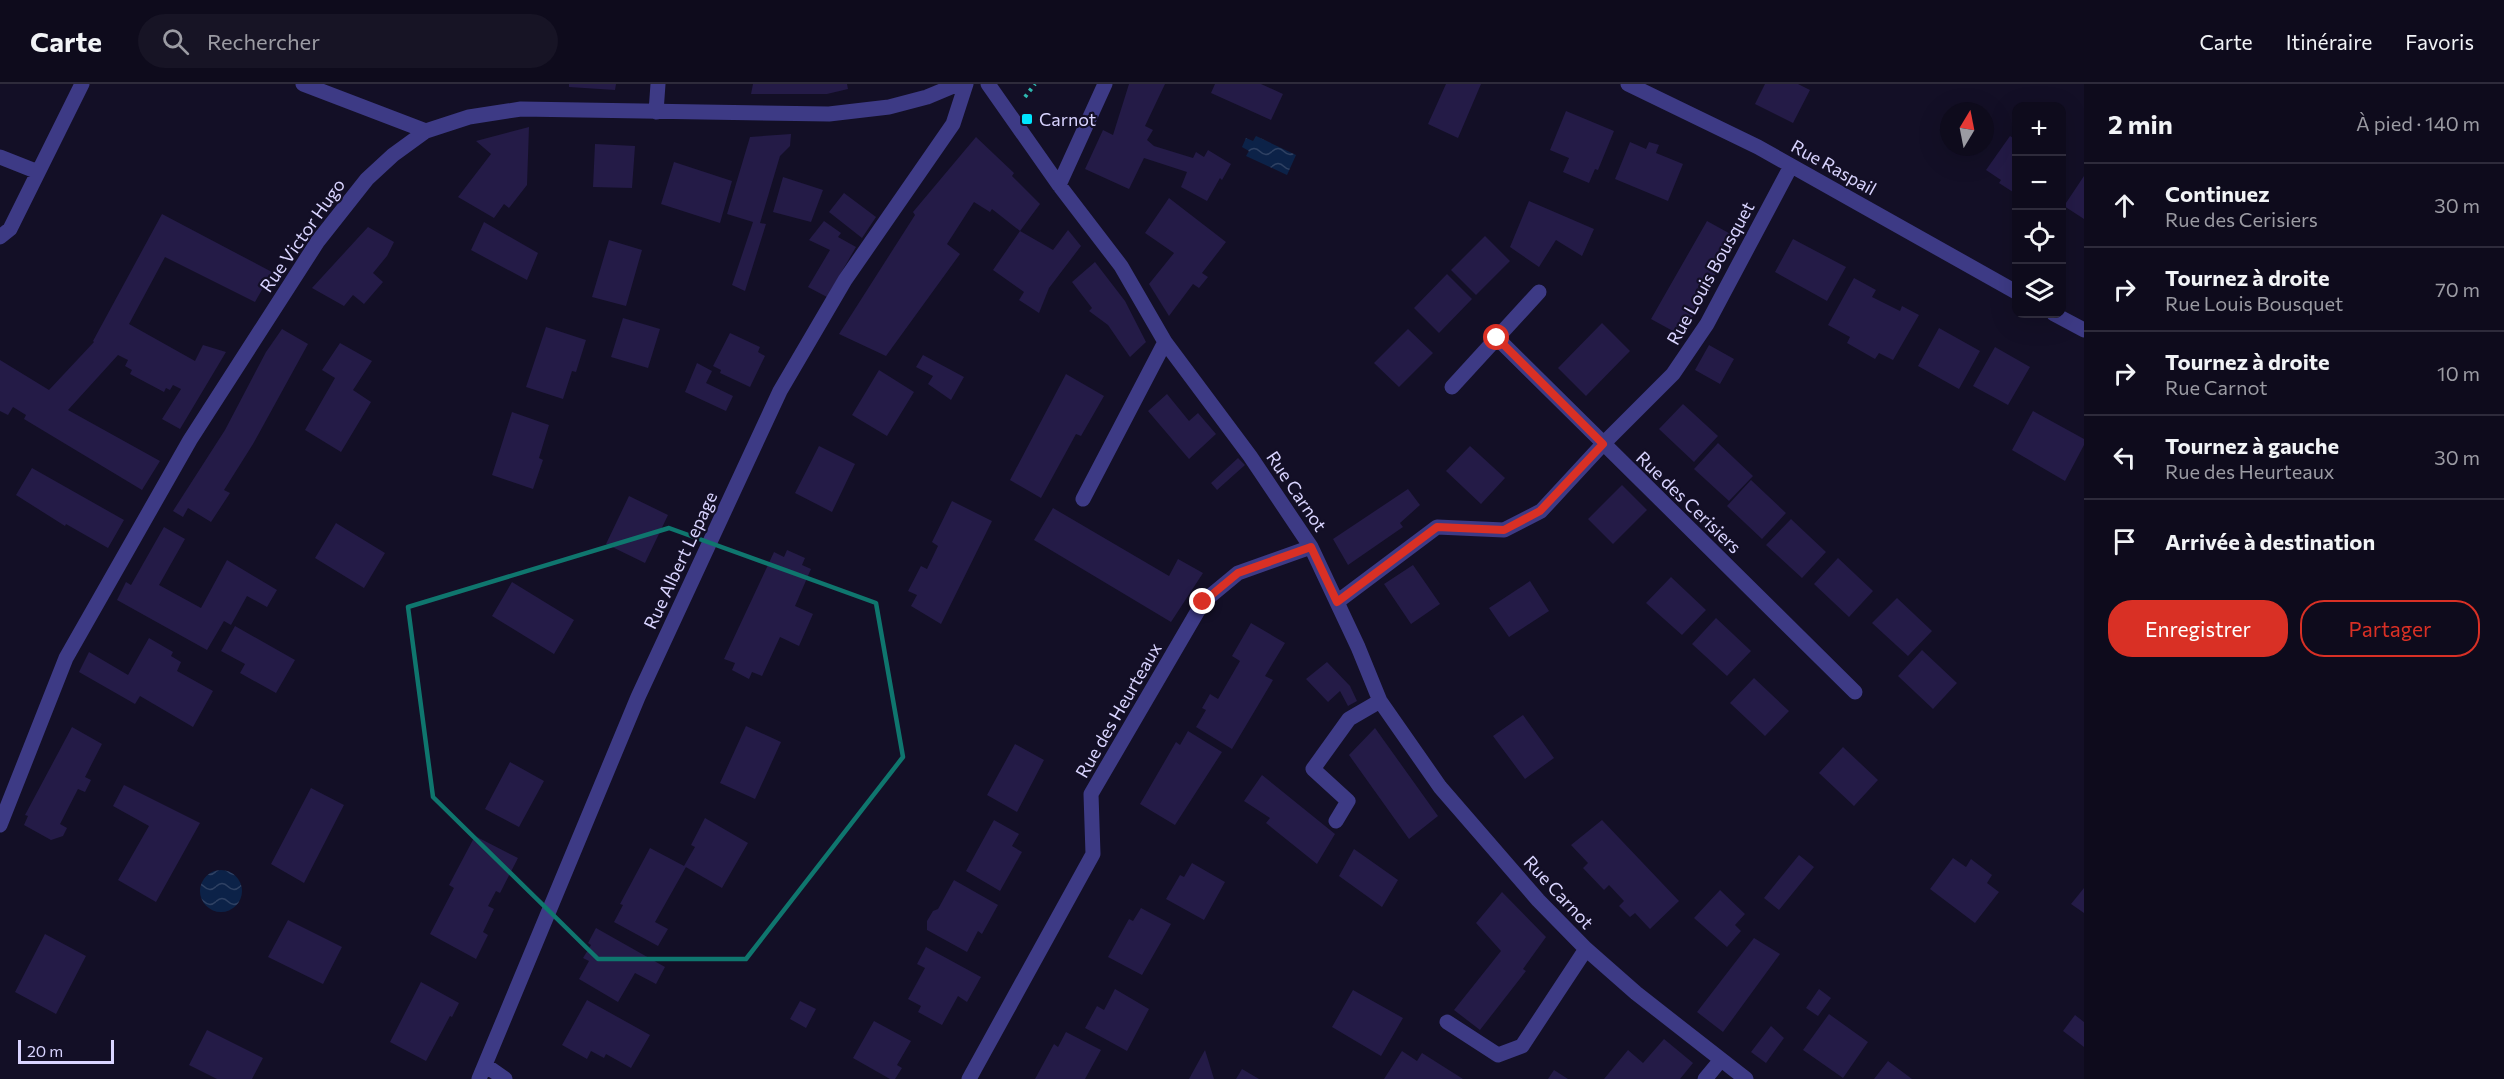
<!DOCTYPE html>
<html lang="fr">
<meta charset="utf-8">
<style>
body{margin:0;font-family:Commissioner,sans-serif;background:#171425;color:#f1f3f6}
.controls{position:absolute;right:18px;top:18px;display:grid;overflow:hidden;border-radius:12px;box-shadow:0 6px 24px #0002}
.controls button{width:54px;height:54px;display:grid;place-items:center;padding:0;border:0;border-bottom:2px solid #2e2b3b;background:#0e0b1c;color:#f1f3f6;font:30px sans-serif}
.compass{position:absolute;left:1940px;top:18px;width:54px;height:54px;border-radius:50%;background:#0e0b1c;box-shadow:0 6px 24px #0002;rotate:10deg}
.scale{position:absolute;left:18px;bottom:15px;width:96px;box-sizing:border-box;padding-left:6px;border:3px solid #d9d4ff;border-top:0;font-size:16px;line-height:21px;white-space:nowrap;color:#d9d4ff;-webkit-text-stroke:4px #130f26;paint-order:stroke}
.stop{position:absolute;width:18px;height:18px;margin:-14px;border:4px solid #d93025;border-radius:50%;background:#fff}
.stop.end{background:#d93025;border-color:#fff;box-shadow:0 2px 6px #0008}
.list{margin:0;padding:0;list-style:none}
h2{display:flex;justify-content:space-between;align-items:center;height:78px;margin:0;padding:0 24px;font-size:26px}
h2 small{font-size:20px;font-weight:400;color:#9b9ba3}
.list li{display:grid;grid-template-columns:39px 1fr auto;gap:18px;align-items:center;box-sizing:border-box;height:84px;padding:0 24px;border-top:2px solid #2e2b3b}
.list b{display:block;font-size:22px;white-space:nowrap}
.list p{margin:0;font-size:20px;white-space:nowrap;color:#9b9ba3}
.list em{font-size:20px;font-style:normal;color:#9b9ba3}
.actions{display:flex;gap:12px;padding:18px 24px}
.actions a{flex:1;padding:14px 0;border:2px solid #d93025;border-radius:24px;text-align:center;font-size:21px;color:#d93025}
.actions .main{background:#d93025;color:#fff}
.icon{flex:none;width:33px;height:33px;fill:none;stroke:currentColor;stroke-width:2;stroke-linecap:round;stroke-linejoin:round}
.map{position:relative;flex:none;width:2084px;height:995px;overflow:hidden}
header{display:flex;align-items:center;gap:36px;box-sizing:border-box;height:84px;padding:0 30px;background:#0e0b1c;border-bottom:2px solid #2e2b3b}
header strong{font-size:28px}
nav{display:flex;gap:33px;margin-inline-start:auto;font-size:21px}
.search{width:420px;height:54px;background:#171425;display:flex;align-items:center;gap:15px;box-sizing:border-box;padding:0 21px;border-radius:33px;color:#9b9ba3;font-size:22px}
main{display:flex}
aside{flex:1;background:#0e0b1c}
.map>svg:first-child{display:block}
.water{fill:url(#water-waves)}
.building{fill:#241b47}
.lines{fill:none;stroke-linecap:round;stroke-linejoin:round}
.path{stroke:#2fb8b0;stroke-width:4;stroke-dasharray:3 4.5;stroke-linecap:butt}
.minor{stroke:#3d3a85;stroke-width:15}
.route{stroke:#d93025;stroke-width:8}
.marked{fill:none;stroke:#0f766e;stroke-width:4.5;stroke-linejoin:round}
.poi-dot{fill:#00e5ff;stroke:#130f26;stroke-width:2}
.labels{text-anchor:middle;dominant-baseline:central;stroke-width:4.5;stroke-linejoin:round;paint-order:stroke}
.poi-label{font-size:18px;fill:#d9d4ff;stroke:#130f26;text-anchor:start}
.street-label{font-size:18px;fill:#d9d4ff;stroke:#130f26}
</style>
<header>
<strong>Carte</strong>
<div class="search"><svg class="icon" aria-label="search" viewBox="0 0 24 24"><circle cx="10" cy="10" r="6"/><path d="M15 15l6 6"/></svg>Rechercher</div>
<nav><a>Carte</a><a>Itinéraire</a><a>Favoris</a></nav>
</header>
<main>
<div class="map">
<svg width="2084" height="995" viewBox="0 0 2084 995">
<defs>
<pattern id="water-waves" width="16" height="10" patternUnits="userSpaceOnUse" patternTransform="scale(1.5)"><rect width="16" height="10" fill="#0c2248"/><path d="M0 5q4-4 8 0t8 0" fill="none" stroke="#2f4163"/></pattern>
</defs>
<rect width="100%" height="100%" fill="#130f26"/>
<!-- water -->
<path class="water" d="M1256,52L1296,71L1287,91L1246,72L1249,67L1242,63L1246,54L1253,57Z
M200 807a21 21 0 1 1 42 0a21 21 0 1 1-42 0Z"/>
<!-- building -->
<path class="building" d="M569,0H616L615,6L569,3Z
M753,0H847L848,5L827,10H751Z
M1129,0H1165L1145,42L1153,46L1147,56L1154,62L1193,74L1196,68L1204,73L1208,66L1231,80L1222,96L1220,94L1207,117L1181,103L1187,88L1144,74L1129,105L1085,85L1103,46L1113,51Z
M1215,0H1261L1283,10L1271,36L1211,9Z
M1446,0H1481L1458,54L1428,40Z
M1765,0H1798L1810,6L1793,39L1755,20Z
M1566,27L1614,47L1598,86L1595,85L1589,99L1563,88L1569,74L1550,66Z
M529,43L527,101L509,124L504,120L494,134L458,113L491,70L476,57Z
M791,50L790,62L780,72L760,139L766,140L745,207L732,201L753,138L727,130L750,53Z
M2010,52L2016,56V110L1999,99L2001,96L1986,86Z
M976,53L1014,89L1012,92L1040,120L1020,147L1053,166L1068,146L1081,162L1049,204L1039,229L1019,216L1024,208L993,186L1020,147L992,125L990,128L974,118L947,160L960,170L886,272L839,250L915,131L913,128Z
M1630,58L1646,65L1649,58L1659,61L1656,69L1683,80L1668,117L1615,95Z
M595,60L635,62L632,104L593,103Z
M674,78L732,97L720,139L661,120Z
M2084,92V135L2064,122Z
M783,93L823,106L811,138L773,128Z
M844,109L876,133L862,154L829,128Z
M1169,114L1226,158L1202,189L1208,193L1199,204L1193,200L1169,232L1149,200L1174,169L1145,149Z
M1529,117L1594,145L1582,172L1556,156L1539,183L1510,163Z
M162,130L272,188L255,218L165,173L129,240L195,277L203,261L226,268L180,345L162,335L181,305L173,301L170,306L166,304L164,308L130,290L132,286L125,282L128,276L118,271L68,326L160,377L142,406L24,335L26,331L13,323L8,331L0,327V276L49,306L94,258L93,257Z
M824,137L841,149L838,153L856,163L827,213L808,203L830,166L809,156Z
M1707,137L1736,153L1682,252L1651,235Z
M484,138L538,169L527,196L471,166Z
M368,143L394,158L387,172L373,189L383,198L364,220L353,211L344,222L312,204Z
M1485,152L1510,177L1476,211L1451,186Z
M1793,155L1846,183L1827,217L1775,188Z
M609,156L642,166L626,222L592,213Z
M1095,178L1125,217L1146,258L1130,273L1108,241L1089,227L1092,224L1072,198Z
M1447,190L1472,215L1439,249L1414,224Z
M1854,194L1876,206L1872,213L1900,227L1902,222L1919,231L1893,276L1879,269L1875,275L1847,259L1850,253L1828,241Z
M623,234L660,245L648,284L611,273Z
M1602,239L1630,267L1586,312L1558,284Z
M546,243L586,256L576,288L572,287L563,315L526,303Z
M1939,244L1980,267L1959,305L1918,282Z
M282,245L308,260L253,360L224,406L230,409L211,438L188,424L183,433L173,427L225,346L266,268Z
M1408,245L1433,269L1399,303L1374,279Z
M730,249L760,263L758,268L765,272L750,303L720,289L721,286L713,282Z
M340,259L372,277L353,306L371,318L341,368L305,346L335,294L322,286Z
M1709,261L1734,275L1720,300L1695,286Z
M1995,263L2030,283L2008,321L1973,302Z
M923,271L964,293L951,316L928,300L933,292L916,283Z
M697,279L712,287L706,299L733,312L726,327L685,308Z
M879,286L914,308L887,352L852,331Z
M1066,290L1104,312L1081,352L1076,350L1041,414L1010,396Z
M1167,310L1189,337L1198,329L1216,350L1189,375L1148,327Z
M1683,320L1718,352L1694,378L1659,345Z
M2033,327L2084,355V361L2065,397L2012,366Z
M512,328L549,341L539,374L543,376L533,405L492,391Z
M1718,359L1753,392L1729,417L1694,385Z
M819,362L855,380L832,428L795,409Z
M1470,362L1505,394L1481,420L1446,387Z
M1238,374L1245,381L1217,406L1211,399Z
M32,384L124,436L108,464L66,440L65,442L16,411Z
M1751,396L1786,429L1762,455L1727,422Z
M1622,401L1647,426L1613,460L1588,435Z
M1408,405L1420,421L1400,439L1403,443L1348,481L1333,455Z
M629,412L668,431L645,479L606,460Z
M952,417L992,437L941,540L911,522L917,511L908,507L921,482L927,485L938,462L932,458Z
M1053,424L1169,492L1178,475L1203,489L1171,538L1034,456Z
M1791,435L1826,468L1802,494L1766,461Z
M336,439L385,469L364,504L315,474Z
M164,443L185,455L159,501L201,524L227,476L277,506L267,523L247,512L231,541L224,537L207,566L117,516L126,498L131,501Z
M787,466L805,474L802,481L811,485L795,522L813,530L799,562L780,553L762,592L752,588L749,595L732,586L735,579L724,575L774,468L784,473Z
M1838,474L1873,507L1849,533L1814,500Z
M1413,481L1440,520L1411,540L1384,500Z
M1671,493L1706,526L1682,551L1646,519Z
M1530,497L1549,527L1509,553L1489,524Z
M512,498L574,536L554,570L492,532Z
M1897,514L1932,547L1908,572L1872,539Z
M1716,534L1751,567L1727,592L1692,560Z
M1251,539L1285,559L1265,592L1273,596L1232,665L1196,643L1206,626L1202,624L1210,610L1218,615L1240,577L1232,572Z
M235,542L295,576L276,609L240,589L245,580L221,567Z
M149,554L173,568L171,572L181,578L177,587L213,607L193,643L140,612L135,620L79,588L89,568L128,591Z
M1922,566L1957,599L1933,625L1898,592Z
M1327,578L1350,602L1357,617L1348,622L1340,607L1328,618L1306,595Z
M1754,594L1789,627L1765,652L1730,619Z
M1523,631L1554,674L1525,695L1493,652Z
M746,642L781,658L755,715L720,699Z
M72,643L102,660L85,693L91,696L85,708L78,705L60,740L67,744L63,752L51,756L24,741L28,732L25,731Z
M1375,644L1438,732L1409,755L1349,671Z
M1188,647L1222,668L1175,741L1140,720L1176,658L1180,661Z
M1015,660L1044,676L1017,728L987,711Z
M1843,663L1878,696L1854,722L1819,689Z
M510,678L544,697L519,743L485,725Z
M1262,691L1335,750L1317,780L1266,739L1270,734L1244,717Z
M124,701L200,739L156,818L118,796L149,742L113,722Z
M311,704L344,721L304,799L271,780Z
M705,734L748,759L722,804L684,782L695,763L691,761Z
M994,736L1019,750L1012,762L1022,768L1000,807L966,787Z
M1602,736L1679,817L1650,845L1635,829L1630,833L1619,822L1624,817L1609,801L1604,806L1583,784L1588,779L1571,761Z
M475,752L518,774L500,809L496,807L488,822L494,825L483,848L488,851L476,875L430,850L454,804L449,801Z
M650,764L686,783L655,838L668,845L658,862L614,838L623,821L620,820Z
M1354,765L1398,796L1382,823L1339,792Z
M1799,771L1814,783L1779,826L1764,814Z
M1953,774L1966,783L1971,775L1992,791L1987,799L1999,808L1975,839L1930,805Z
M1192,779L1225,798L1204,836L1166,815L1180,791L1184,793Z
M954,796L998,821L982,850L978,847L967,868L927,846V837L933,827L938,825Z
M2084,804V829L2071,820Z
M1720,806L1745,830L1735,841L1741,847L1727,863L1694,834Z
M1502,808L1546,853L1523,885L1526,887L1480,946L1454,926L1501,867L1476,839Z
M1141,824L1171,840L1142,891L1108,873L1129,835L1133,837Z
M288,836L342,863L323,900L268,873Z
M596,844L665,883L656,900L635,889L618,918L579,895L589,877L583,874L591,861L588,859Z
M45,850L86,872L56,930L15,908Z
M1754,854L1780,870L1723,948L1697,928Z
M926,863L981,893L967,918L958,912L942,941L918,928L921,922L908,915L925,884L917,880Z
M421,898L459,919L452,933L450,932L426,977L390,958Z
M1115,905L1149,925L1127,967L1085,944L1097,922L1104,926Z
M1819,905L1831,914L1818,932L1806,924Z
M1353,906L1403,934L1381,972L1332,943Z
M587,916L650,951L631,984L606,970L604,974L591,967L587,975L562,961Z
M800,917L816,925L806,944L790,935Z
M1829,930L1868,958L1843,994L1803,966Z
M2075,931L2084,938V963L2063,947Z
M874,937L911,957L897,981L902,984L895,995H890L853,974Z
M1771,942L1784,954L1766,979L1751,968Z
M207,946L263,974L252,995H217L189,981Z
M1066,948L1101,966L1085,995H1035L1054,960L1058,963Z
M1664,955L1693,979L1680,995H1604L1628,966L1643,979Z
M1205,966L1214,995H1189L1200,975Z
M1402,967L1417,977L1422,969L1463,995H1384Z
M1888,977L1912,995H1874Z
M1242,985L1259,995H1236Z
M1554,986L1568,995H1548Z"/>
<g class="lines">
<!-- path -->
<path class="path" d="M1025,13L1035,0"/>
<!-- minor -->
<path class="minor" d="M303,0L426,47
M988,0L1059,101L1121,182L1165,258L1250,372L1311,463L1358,563L1380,617L1440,703L1538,816L1586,865L1636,909L1746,995
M1628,0L1758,63L2016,208
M656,28L658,0
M0,73L38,88
M1059,101L1105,0
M0,153L10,145L82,0
M2054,230L2084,246
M1497,254L1855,608
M1452,303L1539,208
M1083,415L1165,258
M1337,518L1437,443L1504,446L1541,427L1603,360L1673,290L1707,240L1791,82
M1336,737L1348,717L1313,685L1349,635L1380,617
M0,741L66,574L190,356L318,157L367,95L393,71L426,47L469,33L521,25L829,30L889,23L927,13L958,0
M1447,938L1498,971L1522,962L1586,865
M485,981L505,995
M479,995L638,613L780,307L845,196L953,40L966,0
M969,995L1093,770L1091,710L1203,518L1238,489L1311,463
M1705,995L1720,977"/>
</g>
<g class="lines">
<!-- route -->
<path class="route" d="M1203,518L1238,489L1311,463L1337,518L1437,443L1504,446L1540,427L1603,360L1497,254"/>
</g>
<!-- marked area -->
<path class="marked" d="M669,444L876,519L903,673L746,875H598L433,713L408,523Z"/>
<!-- markers -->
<rect class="poi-dot" x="1021" y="29" width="12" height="12" rx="3"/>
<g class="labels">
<!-- poi labels -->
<g class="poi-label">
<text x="1039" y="35">Carnot</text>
</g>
<!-- street labels -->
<g class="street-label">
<text transform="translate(1834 83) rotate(29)">Rue Raspail</text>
<text transform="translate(302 151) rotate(-55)">Rue Victor Hugo</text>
<text transform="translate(1710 189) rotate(-61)">Rue Louis Bousquet</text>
<text transform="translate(1297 407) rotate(56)">Rue Carnot</text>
<text transform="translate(1689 418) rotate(44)">Rue des Cerisiers</text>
<text transform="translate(680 476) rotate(-65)">Rue Albert Lepage</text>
<text transform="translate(1118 626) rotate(-60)">Rue des Heurteaux</text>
<text transform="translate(1559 808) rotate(47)">Rue Carnot</text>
</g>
</g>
</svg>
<div class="controls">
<button>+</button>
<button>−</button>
<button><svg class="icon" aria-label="locate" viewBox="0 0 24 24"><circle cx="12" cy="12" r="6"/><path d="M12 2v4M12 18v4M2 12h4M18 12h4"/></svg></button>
<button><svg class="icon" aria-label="layers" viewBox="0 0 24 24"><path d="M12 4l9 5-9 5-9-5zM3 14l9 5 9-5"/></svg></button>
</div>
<svg class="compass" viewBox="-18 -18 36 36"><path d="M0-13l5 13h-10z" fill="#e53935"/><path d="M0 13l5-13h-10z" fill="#9b9ba3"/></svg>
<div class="scale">20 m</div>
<div class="stop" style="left:1497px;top:254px"></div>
<div class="stop end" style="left:1203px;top:518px"></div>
</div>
<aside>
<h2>2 min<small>À pied · 140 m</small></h2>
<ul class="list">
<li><svg class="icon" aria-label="ahead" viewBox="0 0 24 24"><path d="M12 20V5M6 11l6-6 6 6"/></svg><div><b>Continuez</b><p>Rue des Cerisiers</p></div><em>30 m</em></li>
<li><svg class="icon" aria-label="right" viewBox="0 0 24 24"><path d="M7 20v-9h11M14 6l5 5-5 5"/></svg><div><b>Tournez à droite</b><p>Rue Louis Bousquet</p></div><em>70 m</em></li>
<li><svg class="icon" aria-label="right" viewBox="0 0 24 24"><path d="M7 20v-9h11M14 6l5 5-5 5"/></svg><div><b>Tournez à droite</b><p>Rue Carnot</p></div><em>10 m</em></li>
<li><svg class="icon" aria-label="left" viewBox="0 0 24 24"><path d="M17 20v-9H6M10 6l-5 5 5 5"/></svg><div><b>Tournez à gauche</b><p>Rue des Heurteaux</p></div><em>30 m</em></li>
<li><svg class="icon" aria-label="arrive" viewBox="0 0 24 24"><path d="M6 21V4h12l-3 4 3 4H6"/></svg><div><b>Arrivée à destination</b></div></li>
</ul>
<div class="actions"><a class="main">Enregistrer</a><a>Partager</a></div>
</aside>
</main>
